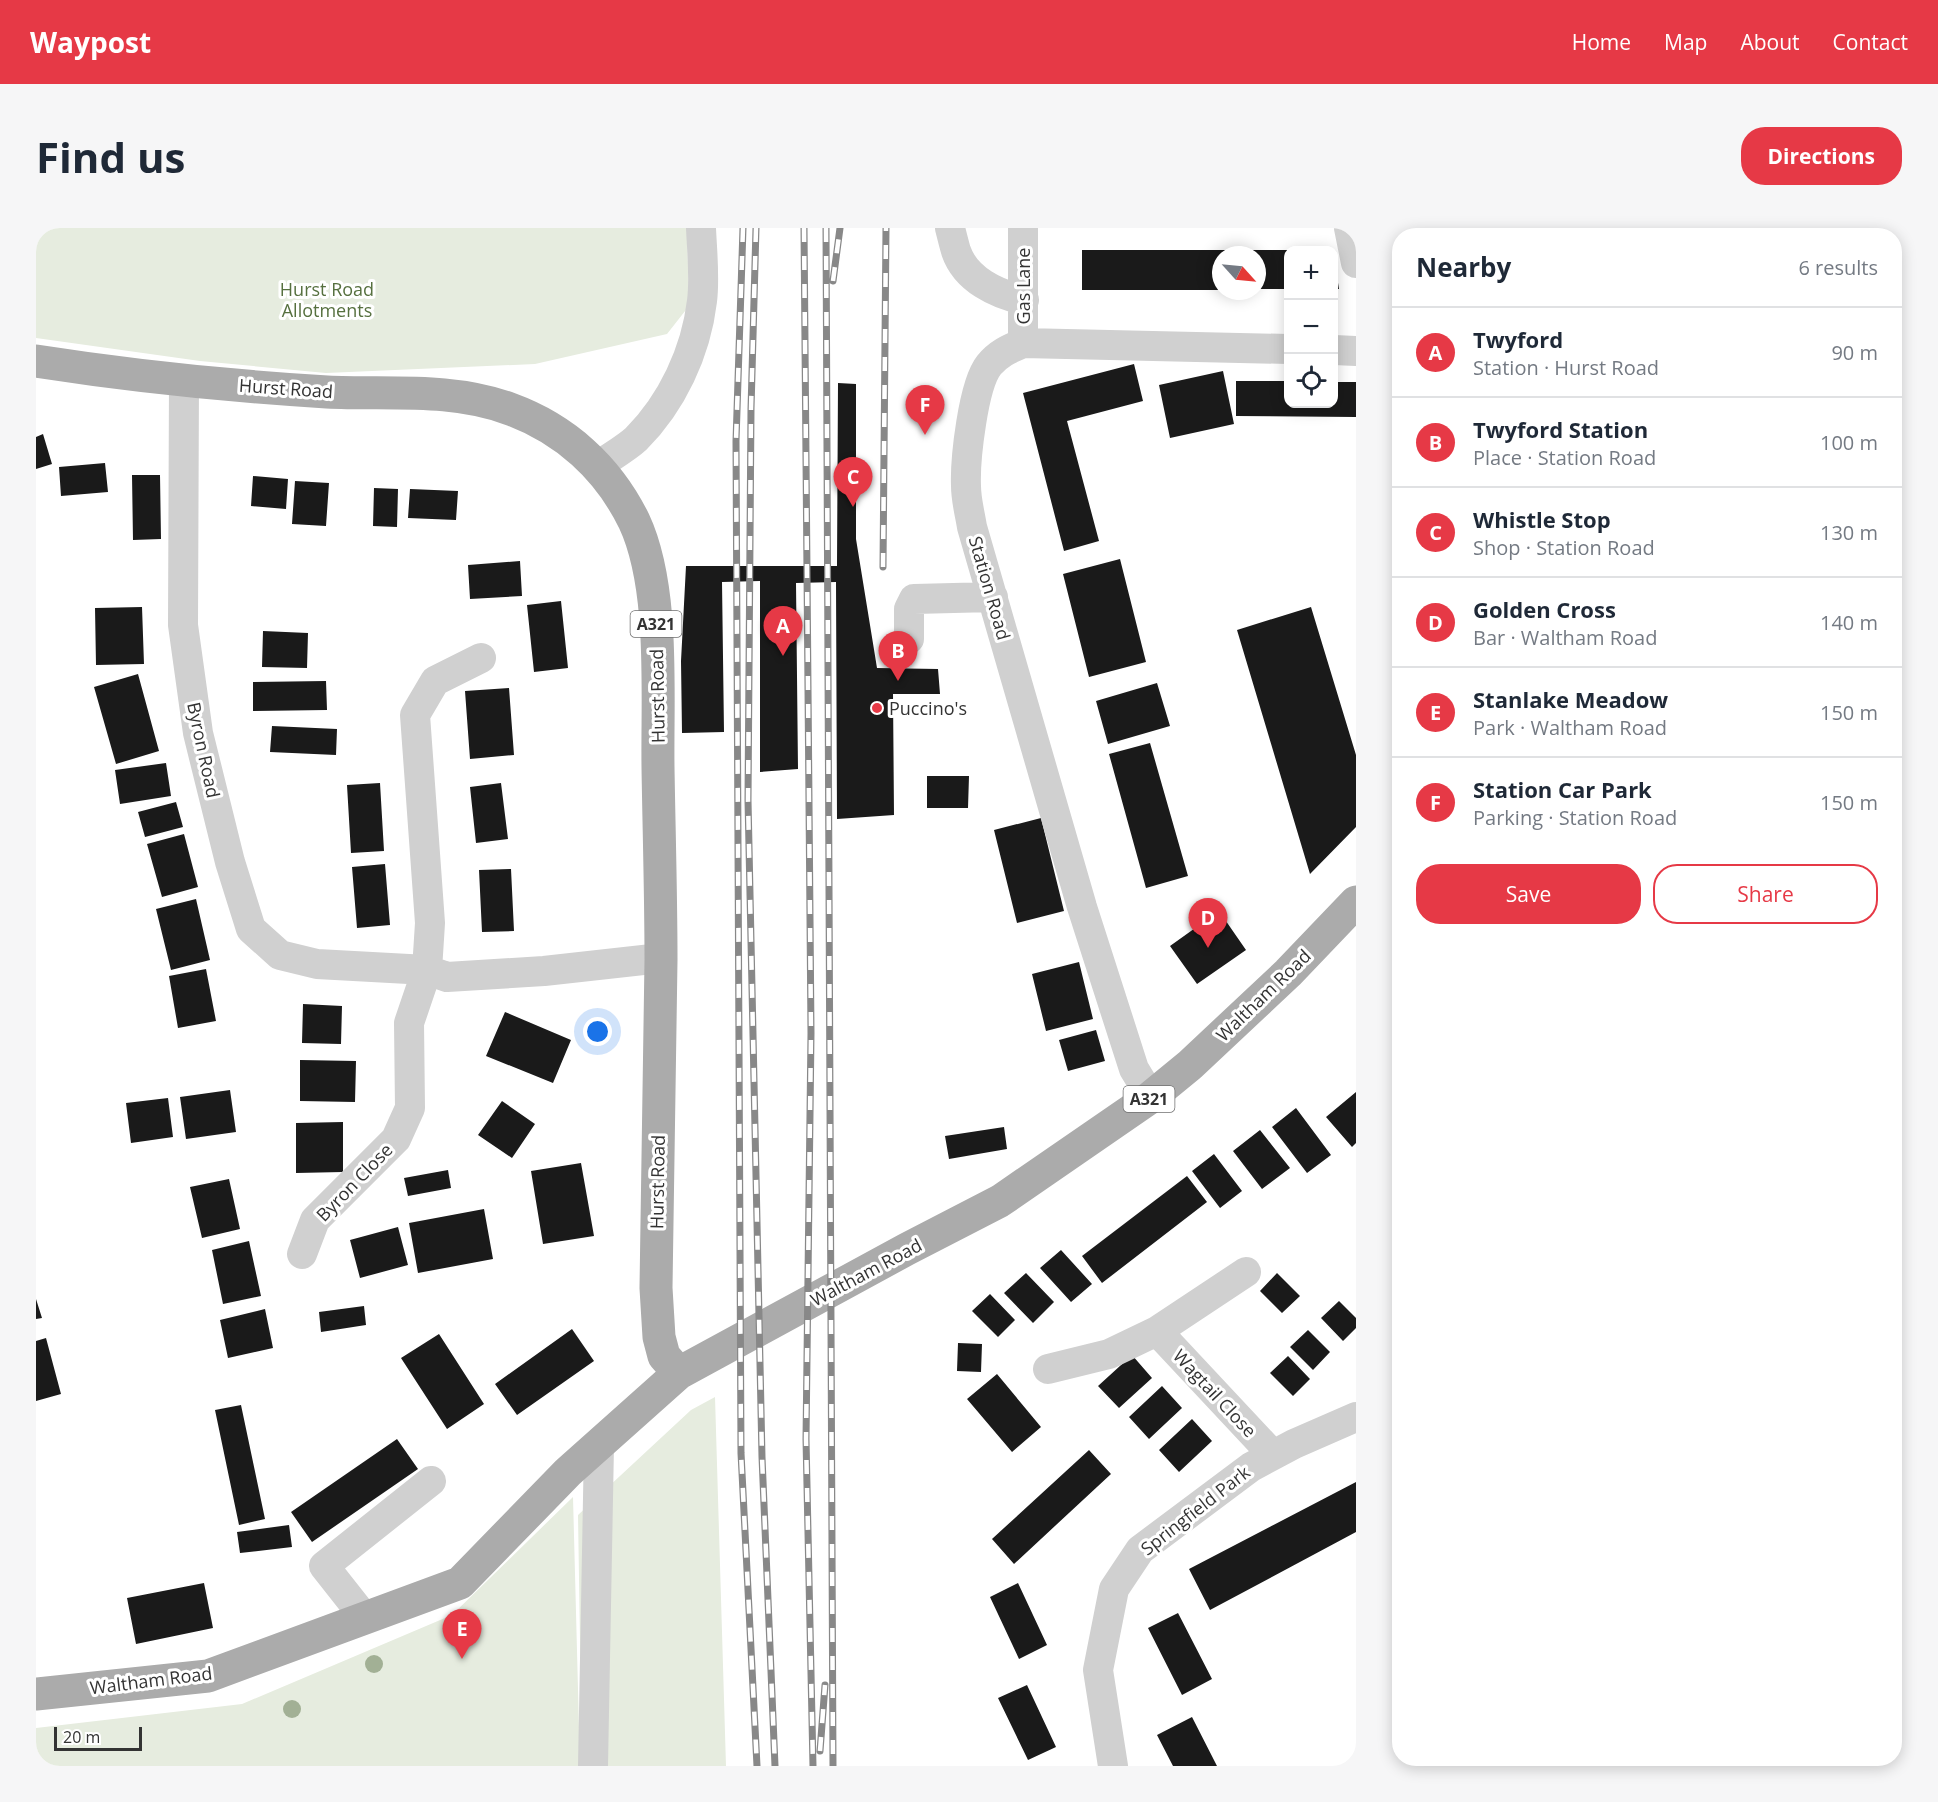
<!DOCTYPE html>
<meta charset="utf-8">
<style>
body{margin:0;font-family:"Open Sans",sans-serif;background:#f6f6f7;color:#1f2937}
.controls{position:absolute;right:18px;top:18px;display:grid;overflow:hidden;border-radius:12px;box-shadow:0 3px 15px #0003}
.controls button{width:54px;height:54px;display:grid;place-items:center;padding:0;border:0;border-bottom:2px solid #e0e1e3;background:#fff;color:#1f2937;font:30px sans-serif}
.compass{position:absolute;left:1176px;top:18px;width:54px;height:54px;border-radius:50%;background:#fff;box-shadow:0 3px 15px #0003;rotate:117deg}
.scale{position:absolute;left:18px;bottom:15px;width:88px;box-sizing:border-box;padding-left:6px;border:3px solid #333;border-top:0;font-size:16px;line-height:21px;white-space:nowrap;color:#333;-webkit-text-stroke:4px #fff;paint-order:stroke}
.you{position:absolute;left:562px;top:804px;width:21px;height:21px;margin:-15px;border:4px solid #fff;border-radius:50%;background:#1a73e8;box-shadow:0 0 0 9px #1a73e833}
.badge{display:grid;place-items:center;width:39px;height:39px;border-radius:50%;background:#e63946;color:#fff;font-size:20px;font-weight:700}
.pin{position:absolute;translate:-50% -50px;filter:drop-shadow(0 2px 3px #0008)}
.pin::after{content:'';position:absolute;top:32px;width:21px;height:18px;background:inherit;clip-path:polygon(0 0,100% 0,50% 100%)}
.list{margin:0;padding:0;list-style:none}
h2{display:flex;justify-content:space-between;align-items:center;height:78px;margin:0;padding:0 24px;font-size:26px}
h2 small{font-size:20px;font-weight:400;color:#747a83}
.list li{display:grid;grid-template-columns:39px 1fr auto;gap:18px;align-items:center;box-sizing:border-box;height:90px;padding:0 24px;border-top:2px solid #e0e1e3}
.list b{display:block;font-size:22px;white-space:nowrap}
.list p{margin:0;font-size:20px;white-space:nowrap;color:#747a83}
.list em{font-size:20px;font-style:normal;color:#747a83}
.actions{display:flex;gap:12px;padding:18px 24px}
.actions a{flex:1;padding:14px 0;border:2px solid #e63946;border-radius:24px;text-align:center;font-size:21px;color:#e63946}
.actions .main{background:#e63946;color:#fff}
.icon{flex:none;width:33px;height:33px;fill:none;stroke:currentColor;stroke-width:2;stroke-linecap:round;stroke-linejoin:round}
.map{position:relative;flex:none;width:1320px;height:1538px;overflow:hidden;border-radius:24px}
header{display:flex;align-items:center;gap:36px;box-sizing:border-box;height:84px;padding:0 30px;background:#e63946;color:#fff}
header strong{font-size:28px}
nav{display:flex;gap:33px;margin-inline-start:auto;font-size:21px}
.intro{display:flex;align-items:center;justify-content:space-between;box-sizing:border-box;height:144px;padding:0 36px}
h1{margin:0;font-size:42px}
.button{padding:15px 27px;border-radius:24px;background:#e63946;color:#fff;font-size:21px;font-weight:700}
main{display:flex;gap:36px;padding:0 36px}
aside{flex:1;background:#fff;border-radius:24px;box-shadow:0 3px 15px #0003}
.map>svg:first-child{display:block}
.green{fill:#e6ecdf}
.building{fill:#1a1a1a}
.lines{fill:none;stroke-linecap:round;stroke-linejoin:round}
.minor{stroke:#d0d0d0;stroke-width:30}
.major{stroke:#ababab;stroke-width:33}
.rail-casing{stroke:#888;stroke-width:7}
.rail{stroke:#fff;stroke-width:4.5;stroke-dasharray:14;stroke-linecap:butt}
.tree{fill:#a2b095}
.poi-dot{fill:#e63946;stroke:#fff;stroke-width:2}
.labels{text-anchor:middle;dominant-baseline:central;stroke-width:6;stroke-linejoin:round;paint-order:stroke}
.shield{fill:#fff;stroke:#707070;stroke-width:1.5}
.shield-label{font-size:16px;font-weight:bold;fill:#333}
.street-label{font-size:18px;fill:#333;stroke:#fff}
.park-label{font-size:18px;fill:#56703f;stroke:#fff}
.poi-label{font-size:18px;fill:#333;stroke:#fff;text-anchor:start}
</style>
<header>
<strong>Waypost</strong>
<nav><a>Home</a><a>Map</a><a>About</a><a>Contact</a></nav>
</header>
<div class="intro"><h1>Find us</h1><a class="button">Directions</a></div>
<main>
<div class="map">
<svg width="1320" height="1538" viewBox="0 0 1320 1538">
<rect width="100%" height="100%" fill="#fff"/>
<!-- green -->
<path class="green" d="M0,0H651L653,78L631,106L499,136L290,145L164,133L0,110Z
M679,1169L690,1538H546L542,1287L655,1182Z
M537,1269L544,1538H0V1500L206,1476L416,1387Z"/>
<!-- building -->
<path class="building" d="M1046,22H1252V61H1221V27H1185V62H1046Z
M1298,36H1299L1303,61H1298Z
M1098,136L1107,173L1031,193L1063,313L1028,323L987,165Z
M1187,143L1198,196L1134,210L1123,157Z
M1200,153H1252V176H1298V154H1320V189L1200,188Z
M802,155L820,156V311L841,440L902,441L904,466H857L858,587L801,591L800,354L760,355L762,541L724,544V353L686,354L688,504L646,505L645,433L650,338H801Z
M7,206L16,236L0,241V209Z
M69,235L72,264L25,268L23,239Z
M96,247H124L125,311L97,312Z
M217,248L252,251L250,281L215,278Z
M259,253L293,255L290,298L256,296Z
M338,260L362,261L361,299L337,298Z
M374,261L422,263L420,292L372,290Z
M1084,331L1110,434L1053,449L1027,346Z
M484,333L486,368L434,371L432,337Z
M525,373L532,440L498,444L491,377Z
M106,379L108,436L60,437L59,380Z
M1275,379L1320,527V599L1274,646L1201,402Z
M227,403L272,405L271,440L226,439Z
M102,446L123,523L80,536L58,459Z
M290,453L291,482L217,483V454Z
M1121,455L1134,498L1072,516L1060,473Z
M473,460L478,527L434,531L429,463Z
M236,498L301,501L300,527L234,524Z
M1114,515L1152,648L1110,660L1073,526Z
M130,535L135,568L84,576L79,542Z
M891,548H933L932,580H891Z
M344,555L348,623L315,625L311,557Z
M465,555L472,611L440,615L434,559Z
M140,574L147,599L109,609L102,584Z
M1005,590L1028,683L981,695L958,602Z
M148,606L162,659L126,669L111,616Z
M349,636L354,697L321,700L316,639Z
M475,641L478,703L446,704L443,642Z
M160,671L174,732L135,742L120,681Z
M1183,683L1210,722L1161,756L1134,718Z
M1043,734L1057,791L1010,803L996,746Z
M170,741L180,793L142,800L133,748Z
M267,776L306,778L305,816L266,815Z
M469,784L535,812L517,855L450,828Z
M1060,802L1069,833L1032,843L1023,812Z
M264,832L320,833L319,874L264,873Z
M194,862L200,904L150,911L144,869Z
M1320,864V915L1316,919L1290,889Z
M132,870L137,909L95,915L90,875Z
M466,873L499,896L476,930L442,907Z
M1260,880L1295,927L1271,945L1236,899Z
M307,894V944L260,945V895Z
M968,899L971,921L913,931L909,908Z
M1224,902L1254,940L1226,961L1197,923Z
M1178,926L1206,963L1184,980L1156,943Z
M545,935L558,1008L507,1016L495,943Z
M412,942L415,960L372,968L368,950Z
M1151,948L1171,974L1066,1055L1046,1028Z
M193,951L204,1001L166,1010L154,959Z
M448,981L457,1031L382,1045L373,995Z
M362,999L372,1037L324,1050L314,1012Z
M213,1013L225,1068L187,1076L176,1022Z
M1025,1022L1056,1056L1035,1074L1004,1040Z
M990,1045L1018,1074L997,1095L968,1065Z
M1241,1045L1264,1068L1246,1085L1224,1063Z
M954,1066L979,1092L962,1109L936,1083Z
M0,1071L6,1090L0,1091Z
M1303,1073L1320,1090V1100L1307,1113L1285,1090Z
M328,1078L330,1097L285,1104L283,1084Z
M229,1081L237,1120L192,1130L184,1092Z
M536,1101L558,1133L481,1187L459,1156Z
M1272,1102L1294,1124L1277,1142L1254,1119Z
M403,1106L448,1176L411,1201L365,1130Z
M10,1110L25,1166L0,1173V1113Z
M922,1115L946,1116L945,1144L921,1143Z
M1096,1127L1116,1150L1083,1180L1062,1158Z
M1252,1128L1274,1151L1257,1168L1234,1145Z
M961,1146L1005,1199L976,1224L931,1171Z
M1126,1158L1146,1180L1113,1211L1093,1189Z
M205,1177L229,1291L203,1297L179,1182Z
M1156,1191L1176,1213L1143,1244L1123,1222Z
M361,1211L382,1241L276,1314L255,1284Z
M1053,1222L1075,1246L978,1336L956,1311Z
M1320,1254V1304L1174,1382L1153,1341Z
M253,1297L256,1319L204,1325L201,1304Z
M168,1355L177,1400L100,1416L91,1370Z
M982,1355L1011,1417L983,1431L954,1369Z
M1142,1385L1176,1451L1146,1467L1112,1400Z
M991,1457L1020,1519L992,1532L962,1470Z
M1156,1489L1181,1538H1137L1121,1507Z"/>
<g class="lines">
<!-- minor -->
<path class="minor" d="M914,0C916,8 918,16 920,23C930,52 961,66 988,72
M1313,0L1320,35
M987,115V0
M1298,122L1320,123
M148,152L147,397L162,505L194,634L215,701L244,727L281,736L391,742L373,795L374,880L360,911L279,992L266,1026
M562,238C574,229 589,221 600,211C636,175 660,124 666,73C669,50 666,24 665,0
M873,411V381L878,371L957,369
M445,430L399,453L379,487L394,695L391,742L411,749L508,743L625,730
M1115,869L1098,841L1046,679L936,299C934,286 930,272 930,258C929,232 937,157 953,137C963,125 973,121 987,115L1252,121
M1121,1103L1237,1227
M1012,1141L1073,1126L1121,1103L1210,1044
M329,1390L288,1338L395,1253
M557,1538L563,1217
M1077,1538L1062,1442L1078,1361L1104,1322L1215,1239L1258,1216L1320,1189"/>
<!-- major -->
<path class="major" d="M0,133C96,148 193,158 291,164C352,167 415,159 474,181C529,201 572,240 598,293C629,359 621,466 622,539C623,603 625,667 625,732C624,841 621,950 620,1060L623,1109L628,1128L643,1145
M0,1466L172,1448L424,1355L532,1244L643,1145L871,1021L964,973L1115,869L1154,837L1252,745L1320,674"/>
<!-- rail casing -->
<g class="rail-casing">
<path id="rail" d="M707,0L700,213L705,1225L721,1538
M720,0L715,181L712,572L726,1229L739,1538
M768,0L775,805L770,1211L777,1538
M790,0L797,1538
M797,53L804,0
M847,339L850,0
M784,1523L789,1457"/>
</g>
<!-- rail -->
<use href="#rail" class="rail"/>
</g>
<!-- trees -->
<g class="tree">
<circle cx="338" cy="1436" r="9"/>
<circle cx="256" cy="1481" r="9"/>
</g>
<!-- markers -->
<circle class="poi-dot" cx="841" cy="480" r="6"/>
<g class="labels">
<!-- shield labels -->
<g class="shield">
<rect x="594.5" y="383" width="51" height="26" rx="4.5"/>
<rect x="1087.5" y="858" width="51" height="26" rx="4.5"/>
</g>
<g class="shield-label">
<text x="620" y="396">A321</text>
<text x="1113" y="871">A321</text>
</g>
<!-- street labels -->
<g class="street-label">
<text transform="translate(987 58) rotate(-90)">Gas Lane</text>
<text transform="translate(250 160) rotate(4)">Hurst Road</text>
<text transform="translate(954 360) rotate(74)">Station Road</text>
<text transform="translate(621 468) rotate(-91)">Hurst Road</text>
<text transform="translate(168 522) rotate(78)">Byron Road</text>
<text transform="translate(1227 767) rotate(-44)">Waltham Road</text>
<text transform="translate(318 954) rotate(-46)">Byron Close</text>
<text transform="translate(621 954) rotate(-89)">Hurst Road</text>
<text transform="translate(830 1044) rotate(-28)">Waltham Road</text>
<text transform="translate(1179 1165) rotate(47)">Wagtail Close</text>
<text transform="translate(1159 1282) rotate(-38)">Springfield Park</text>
<text transform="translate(115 1452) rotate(-7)">Waltham Road</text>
</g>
<!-- park labels -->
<g class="park-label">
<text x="291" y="61">Hurst Road<tspan x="291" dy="21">Allotments</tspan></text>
</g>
<!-- poi labels -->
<g class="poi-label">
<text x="853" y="480">Puccino's</text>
</g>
</g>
</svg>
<div class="controls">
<button>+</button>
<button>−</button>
<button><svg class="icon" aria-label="locate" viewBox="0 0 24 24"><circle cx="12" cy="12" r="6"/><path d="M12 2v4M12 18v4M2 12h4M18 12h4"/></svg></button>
</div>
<svg class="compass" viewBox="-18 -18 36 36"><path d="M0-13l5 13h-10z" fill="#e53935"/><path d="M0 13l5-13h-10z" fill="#747a83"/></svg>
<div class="scale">20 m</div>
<div class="you"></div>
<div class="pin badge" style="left:747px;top:428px">A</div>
<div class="pin badge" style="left:862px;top:453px">B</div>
<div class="pin badge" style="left:817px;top:279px">C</div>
<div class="pin badge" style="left:1172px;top:720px">D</div>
<div class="pin badge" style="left:426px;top:1431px">E</div>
<div class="pin badge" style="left:889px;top:207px">F</div>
</div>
<aside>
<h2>Nearby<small>6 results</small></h2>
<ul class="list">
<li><span class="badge">A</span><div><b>Twyford</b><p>Station · Hurst Road</p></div><em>90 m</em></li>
<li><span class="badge">B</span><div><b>Twyford Station</b><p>Place · Station Road</p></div><em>100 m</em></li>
<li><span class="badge">C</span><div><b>Whistle Stop</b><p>Shop · Station Road</p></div><em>130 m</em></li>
<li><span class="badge">D</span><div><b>Golden Cross</b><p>Bar · Waltham Road</p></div><em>140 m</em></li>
<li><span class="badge">E</span><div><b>Stanlake Meadow</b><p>Park · Waltham Road</p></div><em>150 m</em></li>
<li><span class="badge">F</span><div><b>Station Car Park</b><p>Parking · Station Road</p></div><em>150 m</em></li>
</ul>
<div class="actions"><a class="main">Save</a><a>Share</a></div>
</aside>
</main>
